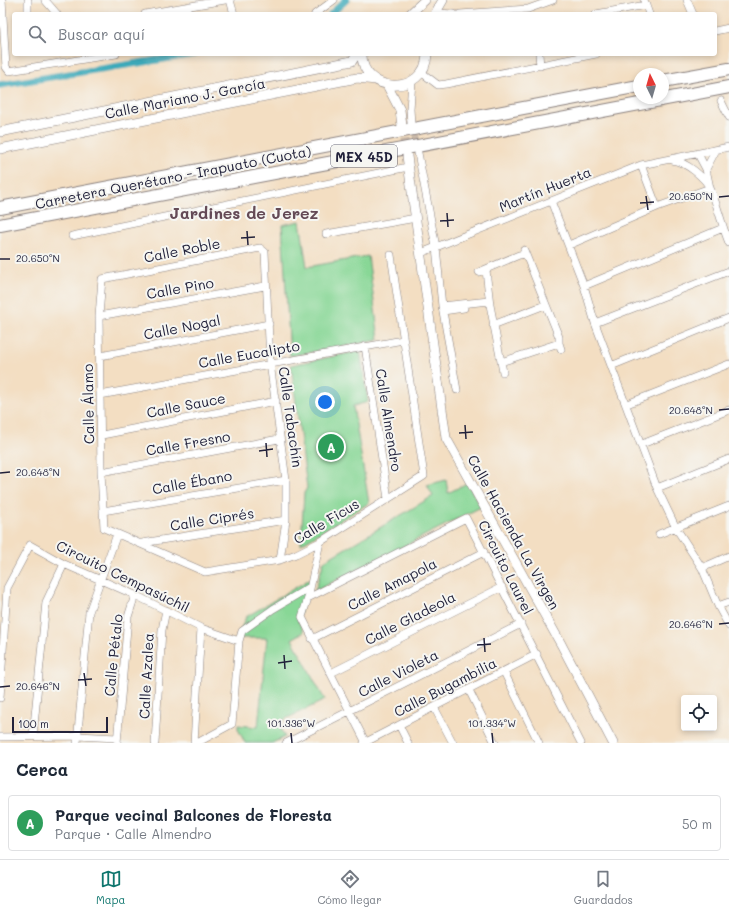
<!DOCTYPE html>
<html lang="es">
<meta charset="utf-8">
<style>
body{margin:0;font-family:Mali,sans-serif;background:#f6f6f7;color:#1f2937}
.controls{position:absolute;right:12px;bottom:12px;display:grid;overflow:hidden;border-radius:4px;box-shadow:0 2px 6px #0003}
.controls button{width:36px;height:36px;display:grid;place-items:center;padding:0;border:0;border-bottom:1px solid #e0e1e3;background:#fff;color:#1f2937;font:20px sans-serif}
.compass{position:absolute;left:633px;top:68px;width:36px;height:36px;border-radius:50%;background:#fff;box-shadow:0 2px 6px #0003;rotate:355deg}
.scale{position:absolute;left:12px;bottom:10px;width:96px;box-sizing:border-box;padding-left:4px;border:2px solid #22223b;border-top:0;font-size:11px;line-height:14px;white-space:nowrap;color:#22223b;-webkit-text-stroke:3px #f6f6f2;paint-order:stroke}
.you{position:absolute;left:325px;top:402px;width:14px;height:14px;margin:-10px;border:3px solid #fff;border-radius:50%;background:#1a73e8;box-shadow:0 0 0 6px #1a73e833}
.badge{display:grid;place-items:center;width:26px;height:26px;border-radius:50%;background:#0f766e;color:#fff;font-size:13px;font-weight:700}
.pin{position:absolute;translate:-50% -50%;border:2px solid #fff;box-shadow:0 1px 4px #0006}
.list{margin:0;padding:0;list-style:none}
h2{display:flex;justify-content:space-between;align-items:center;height:52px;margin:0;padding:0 16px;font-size:17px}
h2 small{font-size:13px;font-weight:400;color:#747a83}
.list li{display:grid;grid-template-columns:26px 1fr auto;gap:12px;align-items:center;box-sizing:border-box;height:56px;margin:0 8px 8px;padding:0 8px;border:1px solid #e0e1e3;border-radius:4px}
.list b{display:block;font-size:15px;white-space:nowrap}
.list p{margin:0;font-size:13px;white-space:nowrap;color:#747a83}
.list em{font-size:13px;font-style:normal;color:#747a83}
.icon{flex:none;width:22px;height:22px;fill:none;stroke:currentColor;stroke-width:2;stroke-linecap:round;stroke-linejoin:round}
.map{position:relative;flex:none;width:729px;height:743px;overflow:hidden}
.search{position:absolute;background:#fff;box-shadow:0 2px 6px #0003;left:12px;right:12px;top:12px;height:44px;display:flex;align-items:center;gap:10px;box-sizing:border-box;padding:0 14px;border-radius:4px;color:#747a83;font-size:15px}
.sheet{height:116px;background:#fff}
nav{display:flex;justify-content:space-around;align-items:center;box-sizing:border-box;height:56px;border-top:1px solid #e0e1e3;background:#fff;font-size:11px;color:#747a83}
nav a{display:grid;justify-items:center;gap:2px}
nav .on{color:#0f766e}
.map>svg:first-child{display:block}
.green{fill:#88d796;stroke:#557c68}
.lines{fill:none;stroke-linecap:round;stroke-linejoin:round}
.canal{stroke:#3caaba;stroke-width:7}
.street-tunnel{stroke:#c9b8a7;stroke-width:7;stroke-dasharray:7 3.5;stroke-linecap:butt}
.secondary-tunnel{stroke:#c9b8a7;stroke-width:9;stroke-dasharray:9 4.5;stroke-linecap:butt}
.street-casing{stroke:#8a807e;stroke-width:8}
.secondary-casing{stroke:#8a807e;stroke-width:10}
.highway-casing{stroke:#8a807e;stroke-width:14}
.street{stroke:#fff;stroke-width:7}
.secondary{stroke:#fff;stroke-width:9}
.highway{stroke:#fff;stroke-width:12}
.ticks{fill:none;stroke:#22223b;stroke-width:1.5}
.labels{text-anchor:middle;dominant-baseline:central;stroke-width:4;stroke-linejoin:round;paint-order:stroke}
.shield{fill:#f6f6f2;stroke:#626272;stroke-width:1}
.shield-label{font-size:13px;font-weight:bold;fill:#22223b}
.street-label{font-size:14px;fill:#22223b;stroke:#f6f6f2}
.quarter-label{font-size:16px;font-weight:bold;fill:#644a56;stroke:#f6f6f2}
.ticks-label{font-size:10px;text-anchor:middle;fill:#22223b;stroke:#f6f6f2;stroke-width:4;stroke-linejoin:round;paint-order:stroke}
</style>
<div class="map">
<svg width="729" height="743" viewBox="0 0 729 743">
<rect width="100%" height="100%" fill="#f6f6f2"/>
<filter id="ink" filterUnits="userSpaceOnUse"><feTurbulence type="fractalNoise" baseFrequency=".025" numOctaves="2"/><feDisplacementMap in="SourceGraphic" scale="8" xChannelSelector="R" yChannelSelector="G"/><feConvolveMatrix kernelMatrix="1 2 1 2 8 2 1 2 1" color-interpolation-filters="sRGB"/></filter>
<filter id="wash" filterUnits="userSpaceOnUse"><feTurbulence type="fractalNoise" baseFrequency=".012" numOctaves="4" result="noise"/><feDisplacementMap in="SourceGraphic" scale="16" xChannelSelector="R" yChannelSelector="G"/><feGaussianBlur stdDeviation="0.9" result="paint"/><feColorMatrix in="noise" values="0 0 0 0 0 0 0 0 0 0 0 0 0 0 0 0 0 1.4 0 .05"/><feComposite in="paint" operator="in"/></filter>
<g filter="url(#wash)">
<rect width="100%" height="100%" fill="#f3dec2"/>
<!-- green -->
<path class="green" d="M300,221L307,267L368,256L379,340L290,356L282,225Z
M360,351L368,402L353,406L369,503L301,544L304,493L307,488L291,365Z
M446,480L448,493L467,483L481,507L315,591L324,561L433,496L427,485Z
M310,579L298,620L304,632L292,639L325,700L277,723L285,737L272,743H245L238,729V725L258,727L267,638H237L246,617Z"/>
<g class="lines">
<!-- canal -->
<path class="canal" d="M331,14L346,0
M0,85L195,54"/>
</g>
</g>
<g filter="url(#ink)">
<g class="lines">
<!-- street-tunnel -->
<path class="street-tunnel" d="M411,126L417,149"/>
<!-- secondary-tunnel -->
<path class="secondary-tunnel" d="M402,126L406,154"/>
<!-- street casing -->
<g class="street-casing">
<path id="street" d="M2,0L6,67L9,71L116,54
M28,0V14
M45,0L57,14
M230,0L234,14
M644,0L649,14
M687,0L693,14
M436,13L454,14
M145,14L225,0
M315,14L334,0
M460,14L528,9L553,0
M596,14L646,5
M715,31L729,28
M539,54L540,66
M421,72L438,85L446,84L596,54
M721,101L729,117
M411,124L410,109L412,81
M418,153L436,247L442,306L457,390
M698,154L706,169L710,188
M672,160C686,162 705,177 711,190C718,207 722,226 729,243
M641,165L657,207
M706,169L716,150
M551,201L584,286L595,323L657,488L676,528L702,568L718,606L729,626
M326,234L416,218
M72,236L408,167
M569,245L657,207L710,188
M524,250L559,337V343L561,349
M421,253L641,165L729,147
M486,270L490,305L503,372
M479,272L519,255L525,254
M584,286L723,228
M442,306L489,301
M443,311L464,308
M99,316L265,286
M595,323L729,271
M493,325L545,305
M365,346L388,499
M100,356L269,324
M501,362L559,343
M611,366L729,318
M100,395L403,340
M627,404L729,364
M102,435L276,401
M642,444L729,410
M101,472L279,439
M657,488L729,459
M103,511L286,480
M659,534L729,506
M320,542L308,598L302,617L366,743
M142,543L286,520
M280,560L286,520V480L270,363L265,252L260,248L102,279L99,316L101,472L104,528L205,572L280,560L296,554L320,542L424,476L391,255
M702,568L729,556
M308,598L466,518L581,743
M718,606L729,602
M312,639L484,552
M504,672L539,743
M331,673L502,587
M469,690L495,743
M0,698L7,588L30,545L64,564L135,595L201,628L239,641
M434,707L453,743
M399,725L408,743
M33,736L46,602L64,564
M0,737L78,736L117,738
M77,743L89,612L117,534
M117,743L128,617L135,595
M155,743L162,630L166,610
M194,743L201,628
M197,743L232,724L239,641L242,631L273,609L310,587
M286,743L521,624
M364,743L537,654"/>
</g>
<!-- secondary casing -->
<g class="secondary-casing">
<path id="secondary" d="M410,14L425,0
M435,14L443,0
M362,54C361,94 426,97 427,54
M387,85L400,110L402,126
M0,132L352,61L357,54
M0,149L357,78L376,80
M407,156L446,438L561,644L613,743"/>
</g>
<!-- highway casing -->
<g class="highway-casing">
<path id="highway" d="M663,81L729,69
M0,208L639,86
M0,225L729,87"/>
</g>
<!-- street -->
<use href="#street" class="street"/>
<!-- secondary -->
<use href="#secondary" class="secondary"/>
<!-- highway -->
<use href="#highway" class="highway"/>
</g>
</g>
<!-- ticks -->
<path class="ticks" d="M646,196L648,210M719,197L729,196M640,203L654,202M447,213L448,227M440,221L454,220M247,231L248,245M241,238L255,237M0,259H10M719,410L729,409M465,425L466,439M459,433L473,432M266,443L267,457M259,451L273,449M0,473L10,472M719,624L729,623M484,638L485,652M477,645L491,644M284,655L285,669M278,663L292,661M84,673L86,686M78,680L92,679M0,687L10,686M291,733L292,743M492,733L493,743"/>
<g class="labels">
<!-- shield labels -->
<rect class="shield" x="331" y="145" width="66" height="22" rx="3"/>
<g class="shield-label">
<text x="364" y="156">MEX 45D</text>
</g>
<!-- street labels -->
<g class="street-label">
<text transform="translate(185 98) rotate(-11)">Calle Mariano J. García</text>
<text transform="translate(173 177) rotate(-11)">Carretera Querétaro - Irapuato (Cuota)</text>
<text transform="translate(545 189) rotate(-22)">Martín Huerta</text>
<text transform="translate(182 250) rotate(-11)">Calle Roble</text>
<text transform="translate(180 288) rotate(-10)">Calle Pino</text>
<text transform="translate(182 327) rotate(-11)">Calle Nogal</text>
<text transform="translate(249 354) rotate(-10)">Calle Eucalipto</text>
<text transform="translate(88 404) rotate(-91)">Calle Álamo</text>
<text transform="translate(186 405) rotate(-11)">Calle Sauce</text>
<text transform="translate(291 417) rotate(82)">Calle Tabachín</text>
<text transform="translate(389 420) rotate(81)">Calle Almendro</text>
<text transform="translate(188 443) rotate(-10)">Calle Fresno</text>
<text transform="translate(192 482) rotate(-10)">Calle Ébano</text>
<text transform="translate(212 519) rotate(-9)">Calle Ciprés</text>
<text transform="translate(326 521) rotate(-31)">Calle Ficus</text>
<text transform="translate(514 532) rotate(61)">Calle Hacienda La Virgen</text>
<text transform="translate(506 567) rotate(63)">Circuito Laurel</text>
<text transform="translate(123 576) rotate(26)">Circuito Cempasúchil</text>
<text transform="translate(392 584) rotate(-27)">Calle Amapola</text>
<text transform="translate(410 618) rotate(-27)">Calle Gladeola</text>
<text transform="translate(113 655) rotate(-84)">Calle Pétalo</text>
<text transform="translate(398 673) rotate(-27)">Calle Violeta</text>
<text transform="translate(146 676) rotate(-87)">Calle Azalea</text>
<text transform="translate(445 687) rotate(-27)">Calle Bugambilia</text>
</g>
<!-- quarter labels -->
<g class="quarter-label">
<text x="244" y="212">Jardines de Jerez</text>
</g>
</g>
<g class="ticks-label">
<text x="691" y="200">20.650°N</text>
<text x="38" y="262">20.650°N</text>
<text x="691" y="414">20.648°N</text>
<text x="38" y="476">20.648°N</text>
<text x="691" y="628">20.646°N</text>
<text x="38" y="690">20.646°N</text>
<text x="291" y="727">101.336°W</text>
<text x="492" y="727">101.334°W</text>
</g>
</svg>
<div class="controls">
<button><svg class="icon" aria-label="locate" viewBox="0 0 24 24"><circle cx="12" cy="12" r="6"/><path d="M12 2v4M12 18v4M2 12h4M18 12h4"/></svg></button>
</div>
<svg class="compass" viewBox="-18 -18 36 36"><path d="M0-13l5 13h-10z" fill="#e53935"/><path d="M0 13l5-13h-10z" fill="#747a83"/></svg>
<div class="scale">100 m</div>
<div class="you"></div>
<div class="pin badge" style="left:331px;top:447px;background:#2e9e5b">A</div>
<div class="search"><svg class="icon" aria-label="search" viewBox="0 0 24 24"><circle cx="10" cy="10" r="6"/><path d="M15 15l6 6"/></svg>Buscar aquí</div>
</div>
<section class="sheet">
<h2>Cerca<small></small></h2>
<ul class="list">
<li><span class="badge" style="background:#2e9e5b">A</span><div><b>Parque vecinal Balcones de Floresta</b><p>Parque · Calle Almendro</p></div><em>50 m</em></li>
</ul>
</section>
<nav>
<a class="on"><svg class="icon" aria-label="map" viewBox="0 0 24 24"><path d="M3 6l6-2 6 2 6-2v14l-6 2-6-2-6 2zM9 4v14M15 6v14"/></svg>Mapa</a>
<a><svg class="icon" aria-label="directions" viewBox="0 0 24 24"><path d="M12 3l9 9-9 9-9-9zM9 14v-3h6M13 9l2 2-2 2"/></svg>Cómo llegar</a>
<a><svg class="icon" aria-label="saved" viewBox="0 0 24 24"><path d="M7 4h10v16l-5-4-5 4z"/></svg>Guardados</a>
</nav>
